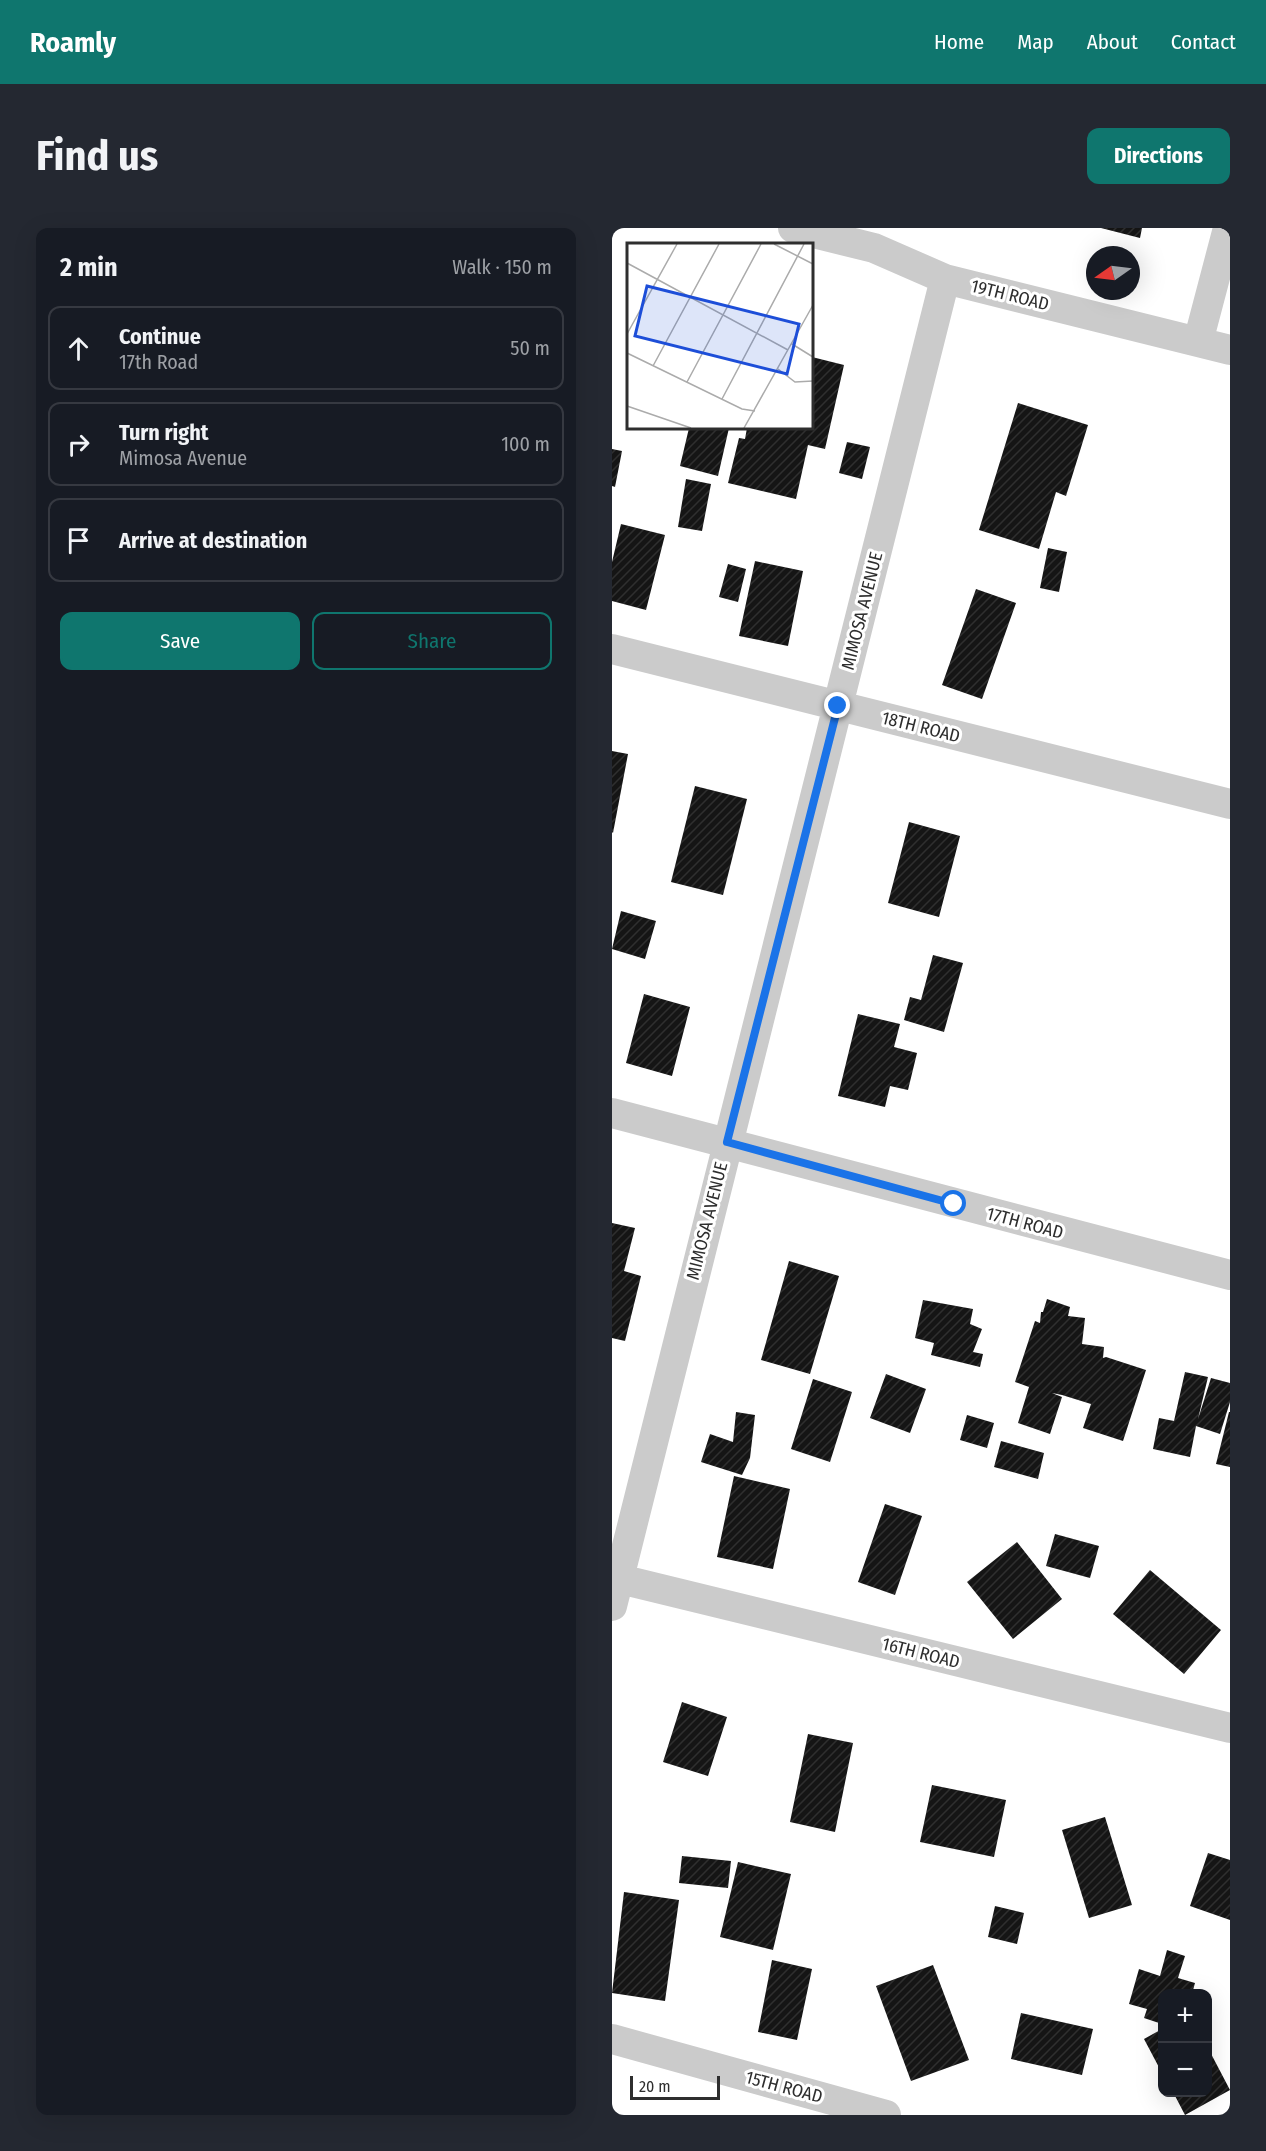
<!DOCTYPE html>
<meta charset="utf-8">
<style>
body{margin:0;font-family:"Fira Sans Condensed",sans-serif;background:#242831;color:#f1f3f6}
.controls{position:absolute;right:18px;bottom:18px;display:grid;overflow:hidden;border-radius:12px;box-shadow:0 6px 24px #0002}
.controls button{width:54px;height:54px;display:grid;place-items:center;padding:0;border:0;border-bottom:2px solid #363941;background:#171b24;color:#f1f3f6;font:30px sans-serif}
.compass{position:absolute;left:474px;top:18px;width:54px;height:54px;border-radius:50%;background:#171b24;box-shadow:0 6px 24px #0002;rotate:256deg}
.scale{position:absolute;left:18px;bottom:15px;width:90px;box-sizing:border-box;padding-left:6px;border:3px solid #2e2e2e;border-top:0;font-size:16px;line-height:21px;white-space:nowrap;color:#2e2e2e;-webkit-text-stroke:4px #fff;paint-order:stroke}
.stop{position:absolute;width:18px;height:18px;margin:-14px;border:4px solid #1a73e8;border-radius:50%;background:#fff}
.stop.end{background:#1a73e8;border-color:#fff;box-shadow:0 2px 6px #0008}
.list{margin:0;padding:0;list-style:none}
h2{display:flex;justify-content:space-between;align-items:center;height:78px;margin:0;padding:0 24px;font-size:26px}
h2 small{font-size:20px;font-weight:400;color:#9ea1a6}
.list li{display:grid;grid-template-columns:39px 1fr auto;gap:18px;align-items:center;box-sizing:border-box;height:84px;margin:0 12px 12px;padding:0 12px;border:2px solid #363941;border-radius:12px}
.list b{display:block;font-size:22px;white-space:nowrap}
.list p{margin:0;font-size:20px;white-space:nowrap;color:#9ea1a6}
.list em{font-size:20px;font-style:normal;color:#9ea1a6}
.actions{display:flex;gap:12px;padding:18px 24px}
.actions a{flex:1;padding:14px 0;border:2px solid #0f766e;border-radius:12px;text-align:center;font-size:21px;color:#0f766e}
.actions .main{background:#0f766e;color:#fff}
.icon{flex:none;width:33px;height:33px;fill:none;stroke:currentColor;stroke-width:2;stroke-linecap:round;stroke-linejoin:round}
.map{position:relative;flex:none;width:618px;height:1887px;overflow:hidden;border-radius:12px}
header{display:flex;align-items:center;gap:36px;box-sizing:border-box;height:84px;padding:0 30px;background:#0f766e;color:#fff}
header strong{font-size:28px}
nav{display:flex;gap:33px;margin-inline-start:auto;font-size:21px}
.intro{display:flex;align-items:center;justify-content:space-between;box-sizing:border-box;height:144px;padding:0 36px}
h1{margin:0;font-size:42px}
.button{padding:15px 27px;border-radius:12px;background:#0f766e;color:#fff;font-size:21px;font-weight:700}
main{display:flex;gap:36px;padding:0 36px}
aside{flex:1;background:#171b24;border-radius:12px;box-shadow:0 6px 24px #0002}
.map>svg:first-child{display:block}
.building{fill:url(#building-hatch)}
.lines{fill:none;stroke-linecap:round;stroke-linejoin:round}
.minor{stroke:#cbcbcb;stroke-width:30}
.route{stroke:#1a73e8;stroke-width:8}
.labels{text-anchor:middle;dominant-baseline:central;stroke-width:6;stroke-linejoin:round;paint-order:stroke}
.street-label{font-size:18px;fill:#2e2e2e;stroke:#fff}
.inset-road{fill:none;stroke:#ababab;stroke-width:1.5}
.view{fill:#1d4ed8;fill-opacity:0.15;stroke:#1d4ed8;stroke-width:3}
.inset-edge{fill:none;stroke:#2e2e2e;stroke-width:3}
</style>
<header>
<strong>Roamly</strong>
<nav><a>Home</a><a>Map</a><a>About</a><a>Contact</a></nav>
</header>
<div class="intro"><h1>Find us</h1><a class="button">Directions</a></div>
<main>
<aside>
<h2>2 min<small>Walk · 150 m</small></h2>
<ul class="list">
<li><svg class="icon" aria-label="ahead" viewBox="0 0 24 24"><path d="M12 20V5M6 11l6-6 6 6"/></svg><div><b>Continue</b><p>17th Road</p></div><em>50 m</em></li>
<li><svg class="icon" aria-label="right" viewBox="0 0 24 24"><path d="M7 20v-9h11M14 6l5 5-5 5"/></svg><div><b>Turn right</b><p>Mimosa Avenue</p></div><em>100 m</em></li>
<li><svg class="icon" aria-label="arrive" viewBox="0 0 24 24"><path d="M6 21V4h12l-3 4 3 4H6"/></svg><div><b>Arrive at destination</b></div></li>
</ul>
<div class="actions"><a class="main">Save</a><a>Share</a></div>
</aside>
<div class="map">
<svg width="618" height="1887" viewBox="0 0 618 1887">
<defs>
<pattern id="building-hatch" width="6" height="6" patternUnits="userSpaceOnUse" patternTransform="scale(1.5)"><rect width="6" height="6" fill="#151515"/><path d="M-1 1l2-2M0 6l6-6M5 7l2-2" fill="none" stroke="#2f2f2f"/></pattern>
</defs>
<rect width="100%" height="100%" fill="#fff"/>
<!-- building -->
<path class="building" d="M489,0H530L528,10Z
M200,129L232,137L213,221L196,217L184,271L116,255L127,210L133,211L135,200H200Z
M406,175L476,197L454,268L444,264L427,321L367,302Z
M77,200H117L106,248L68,238Z
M235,214L258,219L250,251L227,245Z
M0,221L10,223L3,259L0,258Z
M74,251L99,256L90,303L66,299Z
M9,296L53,307L34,382L0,373V334Z
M436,320L455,324L447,364L428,360Z
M143,333L191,343L176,418L127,408Z
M116,336L134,341L126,374L107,369Z
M364,361L404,375L370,471L330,457Z
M0,523L16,526L1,605L0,604Z
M83,558L135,571L111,667L59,654Z
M297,594L348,608L327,689L276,675Z
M9,683L44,693L33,731L0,721Z
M321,727L351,735L332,804L292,792L298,769L309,772Z
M32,766L78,779L60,848L14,835Z
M246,786L288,796L282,819L305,825L296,862L278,858L273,879L226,868Z
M0,995L23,1000L12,1043L29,1048L13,1113L0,1110Z
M177,1033L227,1048L198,1146L149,1132Z
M435,1071L458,1079L456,1088L473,1090L470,1116L492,1119L491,1130L494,1129L534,1142L511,1213L471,1200L479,1176L450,1167L440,1165L450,1169L438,1206L406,1195L417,1159L403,1154L423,1093L428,1095L429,1084H431Z
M311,1072L361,1081L358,1096L370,1101L361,1124L371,1126L368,1139L319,1127L322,1115L303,1110Z
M573,1144L596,1149L586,1191L599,1150L618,1155V1174L608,1206L584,1198L578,1229L541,1221L547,1190L562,1193Z
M274,1146L314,1161L298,1205L258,1190Z
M201,1151L240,1164L218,1234L179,1221Z
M124,1184L143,1187L138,1230L130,1247L89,1234L98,1206L121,1214Z
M617,1184H618V1239L604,1236Z
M355,1187L382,1195L375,1220L348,1212Z
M389,1213L432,1225L426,1251L382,1239Z
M122,1248L178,1261L161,1341L105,1329Z
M273,1276L310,1288L283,1367L246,1354Z
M443,1306L487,1318L478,1350L434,1338Z
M405,1314L450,1371L401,1411L355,1354Z
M538,1342L609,1402L572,1446L501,1386Z
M70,1474L115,1489L96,1548L51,1534Z
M196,1506L241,1515L223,1604L178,1594Z
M320,1557L394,1572L382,1629L308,1614Z
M493,1589L520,1677L477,1690L450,1602Z
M596,1625L618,1632V1692L578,1678Z
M70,1628L119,1633L116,1660L67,1655Z
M126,1634L179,1646L161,1722L108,1709Z
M12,1664L67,1672L53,1773L0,1765Z
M383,1678L412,1685L405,1716L376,1709Z
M555,1722L573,1728L566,1750L583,1755L580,1766H550V1796L532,1790L535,1781L517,1776L527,1741L548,1748Z
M160,1732L200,1741L185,1812L146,1804Z
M321,1737L357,1832L299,1853L264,1758Z
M409,1785L481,1801L470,1847L399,1831Z
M550,1801V1845L532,1811Z
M596,1820L618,1862L573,1887L561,1864H596Z"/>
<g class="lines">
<!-- minor -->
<path class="minor" d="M181,0L262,20L333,51L618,122
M586,114L616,0
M0,421L618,576
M0,885L618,1047
M0,1349L618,1500
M0,1378L333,51
M0,1811L274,1887"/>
</g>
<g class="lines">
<!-- route -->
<path class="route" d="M226,478L115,914L342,976"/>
</g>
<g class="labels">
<!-- street labels -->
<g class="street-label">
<text transform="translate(398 67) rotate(14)">19TH ROAD</text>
<text transform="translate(250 383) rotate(-76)">MIMOSA AVENUE</text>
<text transform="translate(309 499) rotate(14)">18TH ROAD</text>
<text transform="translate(95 993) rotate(-76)">MIMOSA AVENUE</text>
<text transform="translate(413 995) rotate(15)">17TH ROAD</text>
<text transform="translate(309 1425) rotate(14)">16TH ROAD</text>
<text transform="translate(172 1859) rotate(15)">15TH ROAD</text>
</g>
</g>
<!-- overview -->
<g transform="translate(15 15)">
<rect width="186" height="186" fill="#fff"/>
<path class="inset-road" d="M147,1L186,21M0,20L161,107M0,91L50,1M165,101L186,114M0,110L115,166L128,168M26,123L92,1M151,126L168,139L186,138M60,139L134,1M95,156L177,1M0,163L64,185M117,185L186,62"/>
<path class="view" d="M20,43L172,81L160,131L8,93Z"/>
<rect width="186" height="186" class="inset-edge"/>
</g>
</svg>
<div class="controls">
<button>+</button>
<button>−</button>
</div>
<svg class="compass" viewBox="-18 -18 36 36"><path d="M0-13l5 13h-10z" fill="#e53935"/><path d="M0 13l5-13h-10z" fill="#9ea1a6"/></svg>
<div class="scale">20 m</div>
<div class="stop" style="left:342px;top:976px"></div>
<div class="stop end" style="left:226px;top:478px"></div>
</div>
</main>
